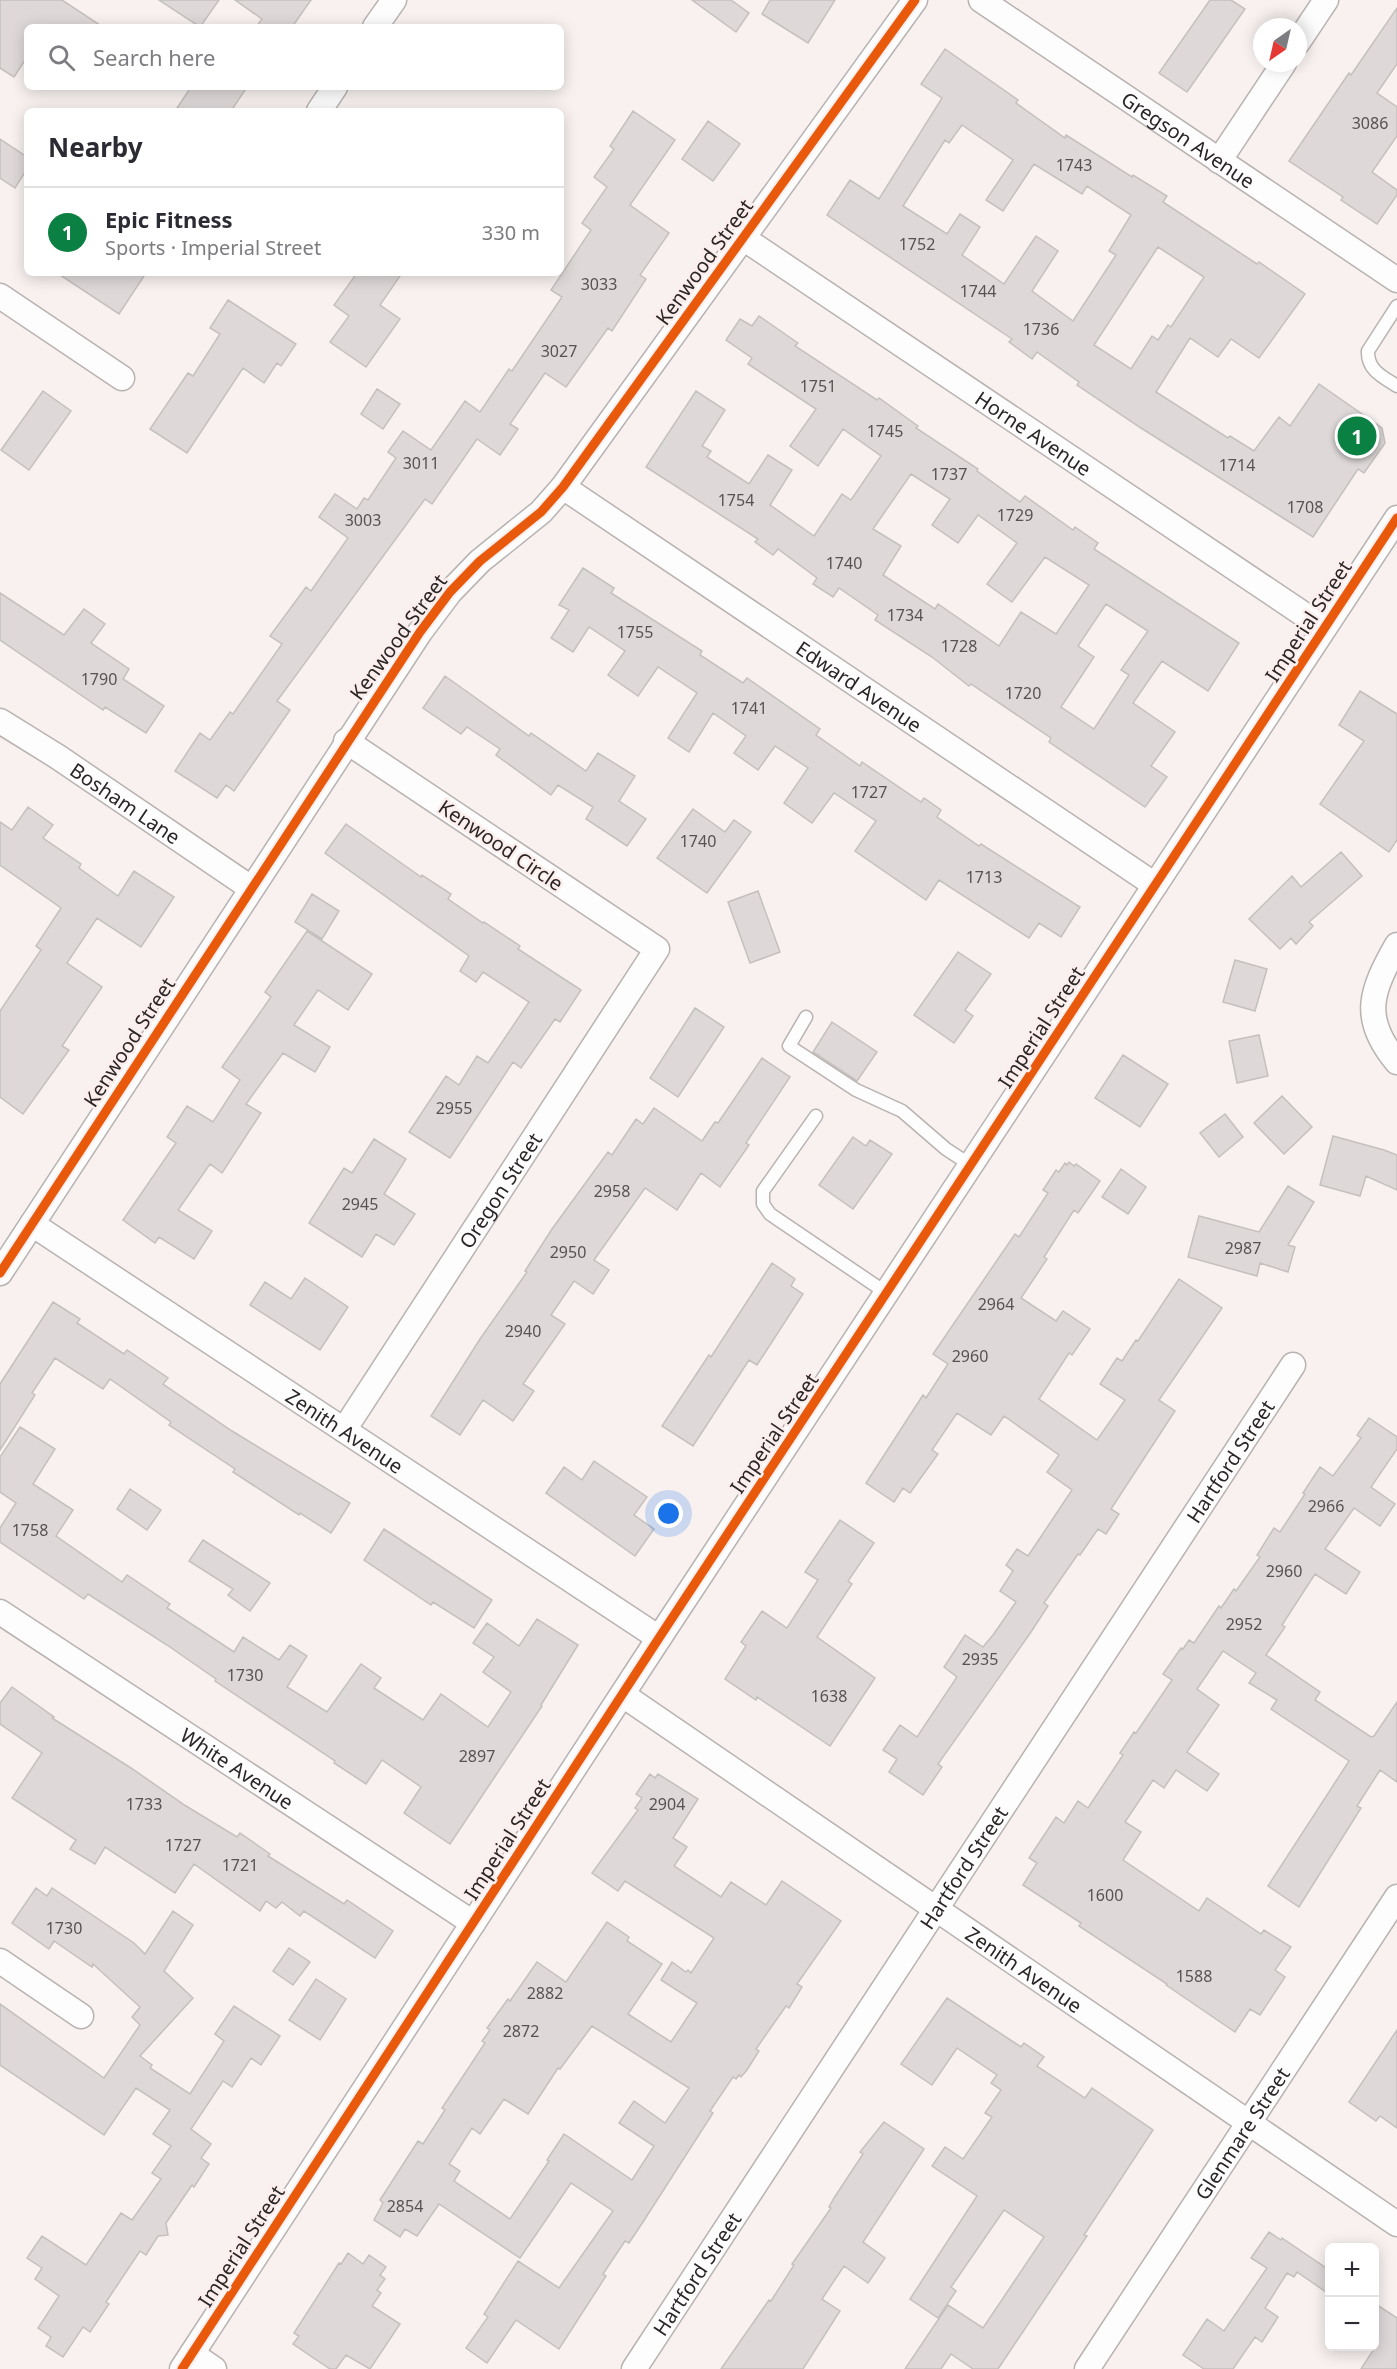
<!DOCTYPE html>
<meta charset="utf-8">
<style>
body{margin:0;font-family:"Noto Sans",sans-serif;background:#f7f7f7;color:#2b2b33}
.controls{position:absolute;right:18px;bottom:18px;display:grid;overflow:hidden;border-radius:9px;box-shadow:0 3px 15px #0003}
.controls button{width:54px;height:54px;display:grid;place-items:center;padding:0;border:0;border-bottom:2px solid #e1e1e2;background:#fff;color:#2b2b33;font:30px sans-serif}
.compass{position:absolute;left:1253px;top:18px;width:54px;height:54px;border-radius:50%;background:#fff;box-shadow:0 3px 15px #0003;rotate:214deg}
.you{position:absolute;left:669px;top:1514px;width:21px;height:21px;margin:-15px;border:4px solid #fff;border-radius:50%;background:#1a73e8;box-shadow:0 0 0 9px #1a73e833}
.badge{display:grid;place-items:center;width:39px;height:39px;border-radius:50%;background:#0b8043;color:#fff;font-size:20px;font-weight:700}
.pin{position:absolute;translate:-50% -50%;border:3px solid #fff;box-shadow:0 2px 6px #0006}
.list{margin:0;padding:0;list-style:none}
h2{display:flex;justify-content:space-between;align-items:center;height:78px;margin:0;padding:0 24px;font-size:26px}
h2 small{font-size:20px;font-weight:400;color:#7c7c81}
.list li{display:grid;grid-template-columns:39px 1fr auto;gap:18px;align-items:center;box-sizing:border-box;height:90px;padding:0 24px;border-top:2px solid #e1e1e2}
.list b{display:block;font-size:22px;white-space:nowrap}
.list p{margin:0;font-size:20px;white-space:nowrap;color:#7c7c81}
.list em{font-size:20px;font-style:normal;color:#7c7c81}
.icon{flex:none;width:33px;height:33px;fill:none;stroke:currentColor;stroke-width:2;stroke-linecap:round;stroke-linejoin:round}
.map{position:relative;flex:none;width:1397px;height:2369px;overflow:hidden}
.search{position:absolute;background:#fff;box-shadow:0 3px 15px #0003;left:24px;top:24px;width:540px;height:66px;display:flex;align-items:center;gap:15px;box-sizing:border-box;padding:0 21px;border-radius:9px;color:#7c7c81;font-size:22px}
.panel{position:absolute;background:#fff;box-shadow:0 3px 15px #0003;left:24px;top:108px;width:540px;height:168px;border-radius:9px}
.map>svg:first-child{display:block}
.building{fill:#ded9d8;stroke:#c4c0be;stroke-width:1.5;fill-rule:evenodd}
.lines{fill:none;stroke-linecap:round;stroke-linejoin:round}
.service-casing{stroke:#b8b2b1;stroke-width:15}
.minor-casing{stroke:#b8b2b1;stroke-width:27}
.service{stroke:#fefdfd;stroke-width:12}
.minor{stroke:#fefdfd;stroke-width:24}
.cycleway-casing{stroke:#fceeed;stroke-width:13}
.cycleway{stroke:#e8590c;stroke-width:9}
.labels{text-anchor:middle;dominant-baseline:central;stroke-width:5;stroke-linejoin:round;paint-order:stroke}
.number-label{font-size:16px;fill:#585352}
.street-label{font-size:20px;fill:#2b2626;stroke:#fceeed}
</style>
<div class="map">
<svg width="1397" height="2369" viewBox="0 0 1397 2369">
<rect width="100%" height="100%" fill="#f8f1f0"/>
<!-- building -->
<path class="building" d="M0,0H62L103,27H27V57L14,77L0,68Z
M159,0H219L200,27Z
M235,0H311L292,27H256L262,19Z
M692,0H731L749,13L736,32Z
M770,0H835L808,43L762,14Z
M1210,0H1231L1245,9L1187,92L1159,73Z
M1397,8V64L1377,93L1397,107V136L1372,172L1397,190V195L1377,224L1341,200L1343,197L1289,161L1349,73L1351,75Z
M945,49L1018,100L1016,103L1065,138L1066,135L1132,177L1133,175L1167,196L1163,202L1257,264L1259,262L1305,294L1259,358L1231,339L1218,357L1190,338L1156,392L1228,438L1230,436L1254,451L1279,417L1290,426L1319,384L1382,428L1385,443L1364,473L1358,469L1313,537L1141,428L1077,385L1079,382L1037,352L1032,359L1009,342L1012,339L827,215L850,180L879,199L942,98L921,84ZM962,125L1013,160L986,200L1003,211L1034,164L1082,194L1087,186L1131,215L1109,251L1116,255L1073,321L1032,291L1058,251L1036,236L1004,284L962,255L980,227L960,214L947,234L903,206L945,140L949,143ZM1158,247L1204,277L1171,327L1168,325L1158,340L1152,336L1131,369L1094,345Z
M191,87H247L231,111H175Z
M633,111L675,140L630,205L669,233L640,275L646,279L612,331L608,328L566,387L545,373L510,424L518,429L500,455L477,439L432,504L425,499L277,701L290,710L234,791L226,785L217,798L175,771L200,733L210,740L230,712L233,714L282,644L270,636L306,587L311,591L348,538L319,517L335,494L357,509L364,498L368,500L396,458L388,452L403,431L431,450L465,401L480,412L509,369L512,371L562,297L551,290L591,230L582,223L607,187L594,177L614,149L610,146Z
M708,121L740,144L713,181L682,159Z
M0,139L27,157V169L15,188L0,178Z
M57,273H146L119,314Z
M357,273H402L380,305L400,319L366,367L330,342L349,316L334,305Z
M228,300L296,344L281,366L277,363L264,383L243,368L187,453L150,429L188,373L193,376L220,334L210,328Z
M759,316L798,343L795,346L877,400L879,398L918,426L916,428L978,469L977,471L1020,502L1025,496L1073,530L1075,527L1098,543L1094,549L1239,643L1208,691L1162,661L1133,703L1175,732L1151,766L1167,777L1145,807L1049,742L1051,738L971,684L969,686L932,657L875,620L878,615L839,588L833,597L813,584L817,578L778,549L773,555L755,542L758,539L646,467L696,391L725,410L702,446L711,451L707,457L749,484L768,455L792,470L770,505L814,536L842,494L851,500L881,456L843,429L818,466L790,446L816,409L748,364L752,358L726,340L740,319L752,326ZM911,474L950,499L932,525L958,543L978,515L1017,543L987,584L1012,602L1045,557L1089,585L1056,634L1021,612L999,646L938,604L935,609L883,575L901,546L873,529ZM1106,604L1148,631L1121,670L1129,675L1094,729L1061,707L1094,657L1078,646Z
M377,389L400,404L383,429L361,414Z
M43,391L71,411L29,470L1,450Z
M583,568L614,588L611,593L702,651L700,655L743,683L747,678L820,729L816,735L860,766L862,762L921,802L924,798L941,810L937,817L979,846L981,844L1080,907L1061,937L1039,923L1029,938L939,880L926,900L855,851L876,821L834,793L812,823L784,803L808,768L775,746L758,770L734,753L746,736L713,713L689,752L668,738L697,693L658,667L638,696L608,675L625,651L589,627L573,652L551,638L569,610L559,605Z
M0,593L64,635L84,609L105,624L91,643L129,669L123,679L164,706L146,733L105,707L103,710L0,640Z
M445,676L529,736L531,733L586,771L598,753L635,776L619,801L646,819L627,846L586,819L593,807L558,785L551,795L496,755L500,749L467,727L461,734L423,708Z
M1360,691L1397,714V840L1389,852L1320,804L1364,741L1339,725Z
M28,807L53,825L43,838L81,864L79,868L118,896L134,871L174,897L141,947L97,918L67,963L102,987L62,1046L69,1050L23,1114L0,1097V1011L41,950L36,946L61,908L0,865V822L12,830Z
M693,809L725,832L734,820L751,832L707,893L657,858Z
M346,824L421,877L422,875L451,894L448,899L483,923L484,922L520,946L518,949L581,990L560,1022L555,1019L521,1068L513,1062L450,1158L409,1132L446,1076L459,1085L477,1056L488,1063L529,1002L483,972L476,982L460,971L469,956L325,853Z
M1341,852L1362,876L1309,922L1313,926L1296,944L1291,938L1280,949L1249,919L1292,876L1301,887Z
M758,891L780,952L750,963L728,902Z
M312,894L339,911L322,939L295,922Z
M307,931L372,974L348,1010L318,990L294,1025L330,1047L315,1072L283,1053L246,1104L261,1113L222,1173L210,1164L178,1210L212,1231L194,1259L159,1237L155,1243L123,1220L176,1143L167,1137L187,1106L213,1122L240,1080L222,1067L271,997L265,992Z
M958,952L991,974L965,1010L973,1016L954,1043L914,1015Z
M1235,960L1267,969L1255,1011L1223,1002Z
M695,1008L724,1027L678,1097L650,1078Z
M832,1022L877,1052L857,1081L813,1052Z
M1259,1035L1268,1076L1237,1083L1229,1041Z
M1123,1055L1168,1084L1140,1127L1095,1098Z
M762,1058L790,1077L746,1143L749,1145L720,1187L701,1173L677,1210L645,1188L594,1260L609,1270L593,1294L574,1281L551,1315L565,1324L523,1384L534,1391L513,1421L483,1400L460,1435L431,1416L480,1339L527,1272L525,1271L552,1229L608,1152L612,1155L636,1119L643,1124L654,1108L702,1141L715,1122L718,1123Z
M1282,1096L1312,1127L1284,1154L1254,1123Z
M1225,1114L1243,1137L1219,1157L1200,1133Z
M1333,1136L1384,1150L1397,1155V1190L1366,1176L1360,1196L1320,1185Z
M853,1137L866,1146L870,1140L892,1154L853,1209L819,1185Z
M374,1139L406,1159L384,1194L415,1214L394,1245L376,1234L362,1257L309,1223L344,1168L352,1173Z
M1069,1162L1074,1166L1076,1164L1100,1181L1078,1213L1074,1210L1044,1257L1047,1259L1021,1298L1056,1321L1063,1311L1090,1329L1072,1355L1069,1353L1039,1399L1097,1440L1125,1400L1100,1384L1117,1358L1122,1361L1136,1340L1138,1341L1179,1279L1222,1308L1159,1400L1175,1411L1111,1509L1119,1514L1106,1534L1098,1529L1080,1555L1078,1554L1044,1603L1048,1606L1031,1632L938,1764L942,1767L923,1795L889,1772L897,1759L883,1750L900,1725L917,1737L957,1677L944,1667L965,1635L983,1647L993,1635L1016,1602L1000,1591L1013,1571L1006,1565L1017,1549L1028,1556L1072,1490L1047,1472L1059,1455L1004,1416L991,1435L957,1413L932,1450L938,1454L910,1493L903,1488L894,1502L866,1483L923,1395L926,1398L948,1364L933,1354L1015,1234L1019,1237L1048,1193L1043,1190L1056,1170L1059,1172L1065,1163L1067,1165Z
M1121,1169L1146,1187L1128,1214L1102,1197Z
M1288,1186L1314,1202L1288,1245L1295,1247L1288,1272L1260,1263L1257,1276L1188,1257L1199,1216L1259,1232Z
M772,1263L795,1279L791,1286L803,1294L757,1365L749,1360L693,1446L662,1426L709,1355L711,1357Z
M305,1278L348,1307L320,1350L250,1305L265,1282L291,1299Z
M53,1302L80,1319L77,1323L124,1354L127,1350L168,1378L163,1384L232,1431L350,1503L331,1533L300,1513L299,1515L233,1472L235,1469L169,1425L171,1422L110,1379L103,1389L55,1358L32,1393L35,1395L0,1450V1384Z
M1369,1418L1397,1437V1449L1371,1487L1395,1504L1380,1526L1354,1508L1325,1549L1360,1572L1346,1594L1315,1574L1282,1625L1285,1627L1266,1655L1320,1692L1315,1700L1371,1737L1374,1736L1397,1702V1782L1380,1770L1357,1806L1361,1808L1299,1907L1268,1886L1349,1761L1271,1709L1277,1700L1249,1683L1256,1673L1223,1651L1197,1689L1219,1705L1187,1752L1219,1774L1207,1791L1176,1770L1164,1788L1153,1780L1125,1822L1141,1832L1123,1860L1199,1911L1207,1898L1261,1934L1264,1930L1291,1947L1275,1970L1285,1977L1260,2015L1250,2009L1235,2032L1166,1985L1167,1984L1079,1926L1081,1923L1023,1885L1037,1863L1029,1858L1056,1817L1064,1823L1078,1801L1088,1808L1123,1755L1120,1753L1134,1732L1136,1733L1172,1680L1163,1674L1181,1648L1183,1649L1189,1640L1194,1643L1219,1606L1221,1608L1234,1589L1236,1591L1260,1557L1257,1555L1274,1528L1280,1532L1305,1494L1303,1493L1320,1467L1333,1476L1361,1438L1357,1435Z
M20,1427L55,1449L33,1484L73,1510L56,1536L122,1582L127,1575L170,1604L167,1608L234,1652L243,1637L279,1660L290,1645L307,1656L287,1687L327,1712L361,1664L381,1678L374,1688L423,1720L441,1694L488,1727L511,1692L483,1672L494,1657L473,1643L487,1623L519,1646L537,1619L578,1645L541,1705L542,1706L450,1844L404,1813L421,1787L382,1760L366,1784L334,1763L335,1761L215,1681L216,1679L167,1645L88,1594L84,1599L0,1542V1528L16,1503L0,1492V1457Z
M594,1461L647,1497L634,1515L654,1529L635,1556L546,1493L564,1467L582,1480Z
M130,1489L161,1510L147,1530L117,1509Z
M840,1520L874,1543L848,1581L852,1584L817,1637L875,1678L830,1746L757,1697L756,1700L725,1679L746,1646L741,1642L762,1611L787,1628L818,1580L805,1572Z
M384,1529L492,1600L474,1628L433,1602L431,1605L364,1560Z
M203,1540L270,1583L250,1611L228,1595L233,1589L189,1561Z
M12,1687L54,1717L52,1718L131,1768L186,1806L237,1837L240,1833L270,1854L268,1856L344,1904L347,1900L393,1931L375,1958L304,1911L300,1916L282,1902L276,1908L266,1901L260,1911L194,1864L175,1893L105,1847L95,1864L70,1849L76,1840L12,1798L42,1753L0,1724V1703Z
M650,1774L655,1778L658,1774L698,1799L673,1838L687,1847L674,1866L721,1897L731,1882L766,1905L782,1881L841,1921L797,1984L802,1987L789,2008L786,2006L756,2049L759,2051L747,2070L741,2077L739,2075L736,2079L733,2077L710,2111L713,2113L643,2222L629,2243L625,2241L603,2274L606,2276L559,2349L516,2320L487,2363L466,2348L488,2317L484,2314L518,2261L559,2288L613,2211L571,2183L520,2258L439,2204L417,2236L405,2229L400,2237L374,2220L383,2203L380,2200L418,2141L423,2144L445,2110L442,2108L485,2043L482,2041L490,2030L487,2028L508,1999L510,2001L537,1962L566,1982L607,1922L629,1937L627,1941L662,1964L628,2014L671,2042L697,2003L661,1980L672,1962L686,1972L688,1970L691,1973L714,1938L625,1881L618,1891L592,1873L638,1810L635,1808L642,1798L636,1794ZM592,2026L689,2088L665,2123L634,2101L619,2123L654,2146L632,2180L564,2134L547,2160L549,2161L510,2219L454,2181L460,2171L449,2164L472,2128L480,2134L504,2099L528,2114L558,2068L560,2069Z
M36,1888L47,1896L52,1888L134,1943L145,1954L173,1911L193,1925L164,1971L193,1998L140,2056L152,2065L150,2068L190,2094L224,2041L215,2034L234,2006L280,2036L261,2065L251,2058L232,2087L223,2081L191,2129L211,2144L201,2158L209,2164L194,2187L192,2185L166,2223L168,2235L158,2236L146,2255L140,2251L106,2302L109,2304L90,2332L83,2327L63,2357L46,2346L51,2337L38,2328L59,2296L35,2279L42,2268L27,2258L42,2236L86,2265L121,2213L132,2220L161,2179L152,2173L171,2146L153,2134L170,2110L136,2088L104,2135L0,2065V2004L104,2078L140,2025L132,2017L140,2007L93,1964L92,1967L54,1941L49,1949L12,1923Z
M289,1948L310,1962L293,1985L273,1971Z
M316,1979L346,1999L320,2040L289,2020Z
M947,1998L1021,2047L1024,2043L1044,2057L1037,2066L1085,2098L1092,2088L1153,2130L1084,2235L1087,2236L998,2369H973L951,2354L941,2369H905L948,2305L983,2328L1044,2237L1004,2210L951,2287L956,2291L938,2318L910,2299L977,2196L932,2166L945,2147L963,2159L992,2117L985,2113L1001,2090L991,2083L997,2075L957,2048L932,2085L901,2064Z
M1397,2030V2128L1380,2116L1376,2121L1349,2102Z
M884,2122L924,2149L863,2242L885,2258L868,2283L844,2266L822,2299L840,2311L803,2369H721L769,2300L771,2301L794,2265L792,2264L831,2208L829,2207L834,2198L863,2154L860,2152Z
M1269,2232L1281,2240L1282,2238L1329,2270V2294L1297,2272L1294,2277L1287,2273L1265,2308L1278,2317L1262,2342L1255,2337L1233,2369H1204L1183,2355L1207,2319L1224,2331L1267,2268L1251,2258Z
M348,2253L363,2264L369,2255L386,2267L380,2275L385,2279L377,2290L381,2293L372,2306L400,2324L370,2369L346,2355L336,2369H330L293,2344L299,2336L294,2333L339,2263L341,2264Z
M1374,2303L1397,2318V2369H1361L1374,2349Z"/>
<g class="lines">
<!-- service casing -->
<g class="service-casing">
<path id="service" d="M1397,306L1368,351C1367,370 1383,377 1397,386
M806,1017L789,1046L856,1090L902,1111L946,1149L972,1166
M816,1116L763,1191V1204L770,1214L888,1294"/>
</g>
<!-- minor casing -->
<g class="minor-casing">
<g id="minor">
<path id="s1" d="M981,0L1397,280"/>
<path d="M375,27L394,0"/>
<path d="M1298,42L1326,0"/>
<path d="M319,111L335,87"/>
<path d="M1219,161L1284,63"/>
<path id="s2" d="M743,238L1324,628"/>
<path d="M0,296L122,378"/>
<path id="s3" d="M563,487L1155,885"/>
<path id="s4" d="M0,721L58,757L251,888"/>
<path d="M1397,945C1371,991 1360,1018 1397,1062"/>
<path id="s5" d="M32,1224L659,1638"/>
<path d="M0,1273L420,632L450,592L480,561L541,512L563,487L915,0"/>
<path id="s6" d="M344,1430L657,949L346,741"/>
<path id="s7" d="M0,1612L473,1923"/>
<path id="s8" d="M623,1695L1397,2224"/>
<path d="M0,1961L81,2016"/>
<path d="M192,2354L214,2369"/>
<path d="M182,2369L659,1638L1397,518"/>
<path id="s9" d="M634,2369L1293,1365"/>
<path id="s10" d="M1087,2369L1397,1897"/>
</g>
</g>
<!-- service -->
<use href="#service" class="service"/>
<!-- minor -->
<use href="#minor" class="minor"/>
<!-- cycleway casing -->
<g class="cycleway-casing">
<path id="cycleway" d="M0,1273L420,632L450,592L480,561L541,512L563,487L915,0
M182,2369L659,1638L1397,518"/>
</g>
<!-- cycleway -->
<use href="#cycleway" class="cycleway"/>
</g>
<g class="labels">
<!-- number labels -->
<g class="number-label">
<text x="1370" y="123">3086</text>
<text x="1074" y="165">1743</text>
<text x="917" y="244">1752</text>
<text x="599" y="284">3033</text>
<text x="978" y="291">1744</text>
<text x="1041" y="329">1736</text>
<text x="559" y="351">3027</text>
<text x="818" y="386">1751</text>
<text x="885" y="431">1745</text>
<text x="421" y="463">3011</text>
<text x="1237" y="465">1714</text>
<text x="949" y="474">1737</text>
<text x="736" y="500">1754</text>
<text x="1305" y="507">1708</text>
<text x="1015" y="515">1729</text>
<text x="363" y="520">3003</text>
<text x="844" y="563">1740</text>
<text x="905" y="615">1734</text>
<text x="635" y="632">1755</text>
<text x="959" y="646">1728</text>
<text x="99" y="679">1790</text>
<text x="1023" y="693">1720</text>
<text x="749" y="708">1741</text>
<text x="869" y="792">1727</text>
<text x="698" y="841">1740</text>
<text x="984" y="877">1713</text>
<text x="454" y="1108">2955</text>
<text x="612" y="1191">2958</text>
<text x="360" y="1204">2945</text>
<text x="1243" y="1248">2987</text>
<text x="568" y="1252">2950</text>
<text x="996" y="1304">2964</text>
<text x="523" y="1331">2940</text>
<text x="970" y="1356">2960</text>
<text x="1326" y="1506">2966</text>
<text x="30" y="1530">1758</text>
<text x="1284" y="1571">2960</text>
<text x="1244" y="1624">2952</text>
<text x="980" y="1659">2935</text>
<text x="245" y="1675">1730</text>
<text x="829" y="1696">1638</text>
<text x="477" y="1756">2897</text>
<text x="144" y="1804">1733</text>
<text x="667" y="1804">2904</text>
<text x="183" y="1845">1727</text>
<text x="240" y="1865">1721</text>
<text x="1105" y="1895">1600</text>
<text x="64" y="1928">1730</text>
<text x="1194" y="1976">1588</text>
<text x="545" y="1993">2882</text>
<text x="521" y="2031">2872</text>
<text x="405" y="2206">2854</text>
</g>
<!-- street labels -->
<g class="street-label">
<text stroke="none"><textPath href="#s1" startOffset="250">Gregson Avenue</textPath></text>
<text transform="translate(704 262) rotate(-54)">Kenwood Street</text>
<text stroke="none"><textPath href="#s2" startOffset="350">Horne Avenue</textPath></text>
<text transform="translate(1308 621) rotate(-57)">Imperial Street</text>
<text transform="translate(398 637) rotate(-54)">Kenwood Street</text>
<text stroke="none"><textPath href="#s3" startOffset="357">Edward Avenue</textPath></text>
<text stroke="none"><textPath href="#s4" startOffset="150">Bosham Lane</textPath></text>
<text transform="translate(501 845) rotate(34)">Kenwood Circle</text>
<text transform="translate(1041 1027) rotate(-57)">Imperial Street</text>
<text transform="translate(129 1042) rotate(-57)">Kenwood Street</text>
<text stroke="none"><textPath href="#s6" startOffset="286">Oregon Street</textPath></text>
<text stroke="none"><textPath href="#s5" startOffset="375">Zenith Avenue</textPath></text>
<text transform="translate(774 1433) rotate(-56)">Imperial Street</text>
<text stroke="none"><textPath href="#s9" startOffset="1086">Hartford Street</textPath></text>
<text stroke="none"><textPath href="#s7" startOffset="284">White Avenue</textPath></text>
<text transform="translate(507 1839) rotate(-57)">Imperial Street</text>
<text stroke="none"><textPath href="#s9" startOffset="600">Hartford Street</textPath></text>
<text stroke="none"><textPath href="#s8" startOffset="486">Zenith Avenue</textPath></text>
<text stroke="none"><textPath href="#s10" startOffset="282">Glenmare Street</textPath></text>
<text transform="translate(241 2246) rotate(-57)">Imperial Street</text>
<text stroke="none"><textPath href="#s9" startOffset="114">Hartford Street</textPath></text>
</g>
</g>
</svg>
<div class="controls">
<button>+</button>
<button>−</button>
</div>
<svg class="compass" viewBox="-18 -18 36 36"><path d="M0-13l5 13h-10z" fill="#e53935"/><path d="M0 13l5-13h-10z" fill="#7c7c81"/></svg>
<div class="you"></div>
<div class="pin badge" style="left:1357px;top:436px">1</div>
<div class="search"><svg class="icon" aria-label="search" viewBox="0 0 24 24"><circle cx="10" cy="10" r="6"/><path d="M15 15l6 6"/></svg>Search here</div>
<section class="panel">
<h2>Nearby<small></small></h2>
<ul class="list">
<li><span class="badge">1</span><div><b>Epic Fitness</b><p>Sports · Imperial Street</p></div><em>330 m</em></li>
</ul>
</section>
</div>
